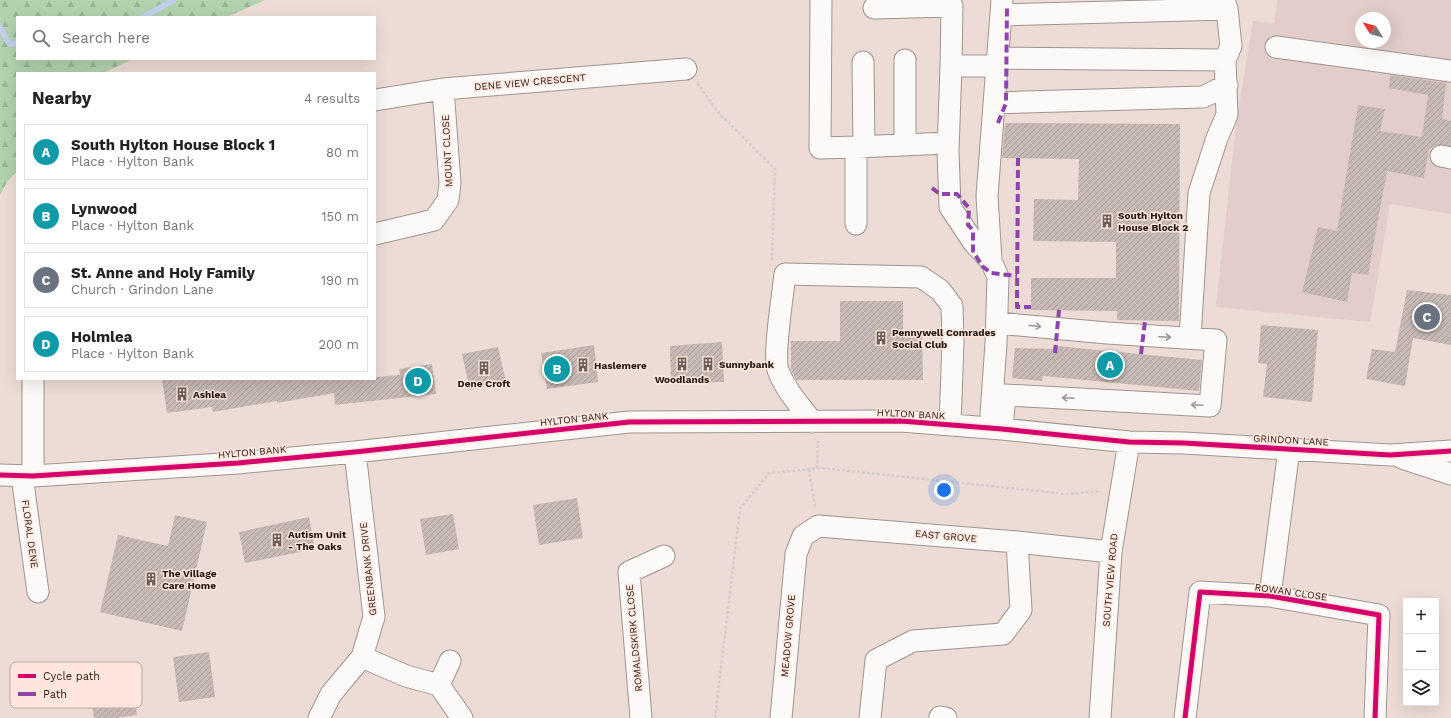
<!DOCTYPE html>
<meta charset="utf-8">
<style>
body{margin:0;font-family:"Work Sans",sans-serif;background:#f2f2f2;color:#222}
.controls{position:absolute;right:12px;bottom:12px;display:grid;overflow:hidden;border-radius:0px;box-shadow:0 4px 16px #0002}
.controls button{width:36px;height:36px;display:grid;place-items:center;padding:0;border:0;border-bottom:1px solid #e0e0e0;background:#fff;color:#222;font:20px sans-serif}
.compass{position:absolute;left:1355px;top:12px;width:36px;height:36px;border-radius:50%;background:#fff;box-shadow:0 4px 16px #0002;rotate:307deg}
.you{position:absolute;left:944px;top:490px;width:14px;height:14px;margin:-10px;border:3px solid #fff;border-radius:50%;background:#1a73e8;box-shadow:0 0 0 6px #1a73e833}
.badge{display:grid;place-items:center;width:26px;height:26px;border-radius:50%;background:#6b5f59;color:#fff;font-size:13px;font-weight:700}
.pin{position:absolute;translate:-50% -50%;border:2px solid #fff;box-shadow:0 1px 4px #0006}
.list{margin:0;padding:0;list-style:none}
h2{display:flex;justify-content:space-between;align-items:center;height:52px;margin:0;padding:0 16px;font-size:17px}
h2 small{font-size:13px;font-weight:400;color:#767676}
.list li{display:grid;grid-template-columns:26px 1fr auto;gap:12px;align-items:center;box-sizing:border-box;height:56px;margin:0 8px 8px;padding:0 8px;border:1px solid #e0e0e0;border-radius:0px}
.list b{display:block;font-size:15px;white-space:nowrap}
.list p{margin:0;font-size:13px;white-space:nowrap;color:#767676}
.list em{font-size:13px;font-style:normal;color:#767676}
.icon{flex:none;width:22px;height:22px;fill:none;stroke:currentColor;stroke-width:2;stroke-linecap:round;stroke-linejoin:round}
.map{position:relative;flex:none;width:1451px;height:718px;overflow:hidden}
.search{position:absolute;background:#fff;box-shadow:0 4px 16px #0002;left:16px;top:16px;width:360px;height:44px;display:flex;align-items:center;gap:10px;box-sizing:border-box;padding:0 14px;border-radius:0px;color:#767676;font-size:15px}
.panel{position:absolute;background:#fff;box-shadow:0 4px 16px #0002;left:16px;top:72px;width:360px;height:308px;border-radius:0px}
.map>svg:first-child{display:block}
.commercial{fill:#e2cdca;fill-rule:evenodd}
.forest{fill:url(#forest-firs)}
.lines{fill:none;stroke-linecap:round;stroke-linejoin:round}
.stream{stroke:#c2ceec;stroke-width:5.5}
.building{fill:url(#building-hatch)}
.minor-casing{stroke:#a0948f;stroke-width:23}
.path{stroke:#d3cecc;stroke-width:2.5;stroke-dasharray:3 2;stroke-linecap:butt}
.minor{stroke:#fcfaf9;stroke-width:21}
.quiet{stroke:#8e44ad;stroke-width:4;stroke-dasharray:8 4;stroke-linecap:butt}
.cycleway-casing{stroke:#ffe6dc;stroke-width:8}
.cycleway{stroke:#d6006c;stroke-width:5}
.oneway{stroke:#9b9693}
.labels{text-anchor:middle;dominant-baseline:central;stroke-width:3;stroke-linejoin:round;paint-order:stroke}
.street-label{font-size:10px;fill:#251b16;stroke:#ffe6dc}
.poi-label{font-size:10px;font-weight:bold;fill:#251b16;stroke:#ffe6dc;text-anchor:start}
.key{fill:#ffe6dc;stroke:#bea9a1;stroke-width:1}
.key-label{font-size:11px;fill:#251b16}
</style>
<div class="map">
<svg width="1451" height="718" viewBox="0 0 1451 718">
<defs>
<pattern id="forest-firs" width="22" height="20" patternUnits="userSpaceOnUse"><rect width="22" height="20" fill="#b2d2ae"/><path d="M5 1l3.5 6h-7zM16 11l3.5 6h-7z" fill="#99b495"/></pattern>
<pattern id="building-hatch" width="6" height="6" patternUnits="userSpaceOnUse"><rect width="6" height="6" fill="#c7bab5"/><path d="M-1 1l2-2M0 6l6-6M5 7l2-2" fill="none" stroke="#ab9f9b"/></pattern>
</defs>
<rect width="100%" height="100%" fill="#ecdcd5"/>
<!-- commercial -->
<path class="commercial" d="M1277,0H1451V214L1390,204L1370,322L1216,307L1236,124L1253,21L1274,23ZM1361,18H1385V42H1361Z"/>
<!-- forest -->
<path class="forest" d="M0,0H265L227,17H17V59H133L103,73H17V171L7,182L0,195Z"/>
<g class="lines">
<!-- stream -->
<path class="stream" d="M143,17L174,0
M0,27L9,44H17"/>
</g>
<!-- building -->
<path class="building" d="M1390,75L1446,83L1442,119L1451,121V146L1438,145L1429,149L1424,178L1387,171L1368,275L1352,273L1347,302L1302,292L1318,227L1337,231L1358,105L1385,109L1380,131L1422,137L1428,95L1389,88Z
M1005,123L1180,124L1179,321L1117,320V311L1031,310V278H1116V242L1033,241L1034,199L1078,200L1079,159L1002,158Z
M1407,290L1451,295V345L1413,338L1405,386L1366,379L1372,349L1395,352Z
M840,301H903V335H922L923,380H796L791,369V341H840Z
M1261,325L1318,330L1312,402L1263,397L1267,364L1258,363Z
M722,342L724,382L671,384L670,346Z
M594,345L598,382L547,389L541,353Z
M1057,346L1202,360L1199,391L1043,376L1042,381L1012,378L1015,348L1056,349Z
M498,347L506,382L470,390L462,354Z
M432,364L436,394L335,405L334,393L277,403V401L213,412L212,407L167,413L162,379H375V377L400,375L399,369Z
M577,498L583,538L539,545L533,505Z
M453,514L459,549L426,555L420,519Z
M175,515L207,522L182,631L100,612L118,535L168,546Z
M309,517L315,549L245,563L239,532Z
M209,652L215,697L179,702L173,657Z
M130,664L137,715L116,718H94L87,670Z"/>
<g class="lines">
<!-- minor casing -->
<g class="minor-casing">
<path id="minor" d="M821,0L820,148L856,147
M874,8L952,6L951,66
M1001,15L1227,9L1224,0
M1276,47L1451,71
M998,58L1225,60L1231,46L1227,9
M863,62L864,147
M375,100L443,89L686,69
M994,103L1203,97L1227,85
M905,145V60
M1441,156L1451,158
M856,224V147L948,143
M375,234L434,220L448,200L450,183L443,89
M991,261L987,196L1002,0
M997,323L1107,333L1216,340L1210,406L1005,395L1002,429
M1190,338L1199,193L1217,138L1227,115L1225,60
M33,379V476
M991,415L996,343L998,277L991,261L974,243L950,207L948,151L951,66H997
M812,422C800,405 785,390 778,370C773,354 783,294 785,274L921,277L940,290L952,306L953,342L950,425
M1402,458L1451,474
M0,475L33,476L238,463L355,452L629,422L901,421L1002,429L1129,442L1184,443L1390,455L1451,451
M22,476L38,592
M1270,596L1289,449
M362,657L406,676L439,685L462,718
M439,685L450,661
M940,717L946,718
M319,718L331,694L362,657L374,617L355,452
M641,718L629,572L664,556
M781,718L796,554L803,536L818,526L1017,542L1111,552
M870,718L876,660L913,641L1003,634L1021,610L1017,542
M1100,718L1111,552L1129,442
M1185,718L1200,592L1270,596L1379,615L1375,718"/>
</g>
<!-- path -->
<path class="path" d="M697,83L718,112L775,169L772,260
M817,468L818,441
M809,469L815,508
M715,718L740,509L769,473L821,468L1066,494L1101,491"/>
<!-- minor -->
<use href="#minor" class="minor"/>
<!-- quiet -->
<path class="quiet" d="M998,123L1006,103L1007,6
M1018,158L1017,307H1031
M932,188L940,194H957L969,208L968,225L973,230V251L982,266L991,273L1017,276
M1055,353L1059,310
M1141,354L1145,321"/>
<!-- cycleway casing -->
<g class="cycleway-casing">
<path id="cycleway" d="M0,475L33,476L238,463L355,452L629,422L901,421L1002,429L1129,442L1184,443L1390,455L1451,451
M1185,718L1200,592L1270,596L1379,615L1375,718"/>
</g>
<!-- cycleway -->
<use href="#cycleway" class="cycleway"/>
</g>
<!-- one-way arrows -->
<defs><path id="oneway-shaft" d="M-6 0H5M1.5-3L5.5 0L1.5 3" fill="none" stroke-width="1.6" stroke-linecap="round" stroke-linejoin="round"/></defs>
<g class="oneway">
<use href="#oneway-shaft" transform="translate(1035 326) rotate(5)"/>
<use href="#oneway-shaft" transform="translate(1165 337) rotate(3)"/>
<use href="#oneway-shaft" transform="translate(1068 398) rotate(-177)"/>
<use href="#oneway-shaft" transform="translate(1197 405) rotate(-177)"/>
</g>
<!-- icons -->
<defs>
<g id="building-bare" transform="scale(1.08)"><path d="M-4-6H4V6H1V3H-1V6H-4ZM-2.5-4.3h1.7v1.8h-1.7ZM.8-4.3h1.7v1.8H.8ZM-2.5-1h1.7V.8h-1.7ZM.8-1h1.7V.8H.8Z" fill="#6b5f59" stroke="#ffe6dc" stroke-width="2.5" paint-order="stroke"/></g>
</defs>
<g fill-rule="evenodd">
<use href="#building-bare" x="1107" y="221"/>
<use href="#building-bare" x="881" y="338"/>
<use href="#building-bare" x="682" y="364"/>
<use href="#building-bare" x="708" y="364"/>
<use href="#building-bare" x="583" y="365"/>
<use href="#building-bare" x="484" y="368"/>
<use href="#building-bare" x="182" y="394"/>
<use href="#building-bare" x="277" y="540"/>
<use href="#building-bare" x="151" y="579"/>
</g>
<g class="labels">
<!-- street labels -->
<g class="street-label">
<text transform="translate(530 82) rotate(-5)">DENE VIEW CRESCENT</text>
<text transform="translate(447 151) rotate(-93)">MOUNT CLOSE</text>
<text transform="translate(911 414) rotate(3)">HYLTON BANK</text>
<text transform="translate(574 419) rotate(-6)">HYLTON BANK</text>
<text transform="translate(1291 440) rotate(3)">GRINDON LANE</text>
<text transform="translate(252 452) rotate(-5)">HYLTON BANK</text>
<text transform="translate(30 534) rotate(82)">FLORAL DENE</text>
<text transform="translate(946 536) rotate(5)">EAST GROVE</text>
<text transform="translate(368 569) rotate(-96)">GREENBANK DRIVE</text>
<text transform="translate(1110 580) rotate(-85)">SOUTH VIEW ROAD</text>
<text transform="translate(1291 592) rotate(8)">ROWAN CLOSE</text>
<text transform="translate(788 636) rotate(-85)">MEADOW GROVE</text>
<text transform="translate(634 638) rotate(-95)">ROMALDSKIRK CLOSE</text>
</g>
<!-- poi labels -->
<g class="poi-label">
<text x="1118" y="215">South Hylton<tspan x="1118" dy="12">House Block 2</tspan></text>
<text x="892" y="332">Pennywell Comrades<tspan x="892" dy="12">Social Club</tspan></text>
<text x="719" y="364">Sunnybank</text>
<text x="594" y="365">Haslemere</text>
<text x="682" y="379" text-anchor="middle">Woodlands</text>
<text x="484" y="383" text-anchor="middle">Dene Croft</text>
<text x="193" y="394">Ashlea</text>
<text x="288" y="534">Autism Unit<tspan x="288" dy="12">- The Oaks</tspan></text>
<text x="162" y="573">The Village<tspan x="162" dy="12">Care Home</tspan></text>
</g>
</g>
<!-- legend -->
<rect x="10" y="662" width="132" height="46" rx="6" class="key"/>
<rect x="18" y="674" width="18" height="4" fill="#d6006c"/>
<rect x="18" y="692" width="18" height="4" fill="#8e44ad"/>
<g class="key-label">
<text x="43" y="680">Cycle path</text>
<text x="43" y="698">Path</text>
</g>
</svg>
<div class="controls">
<button>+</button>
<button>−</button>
<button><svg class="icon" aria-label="layers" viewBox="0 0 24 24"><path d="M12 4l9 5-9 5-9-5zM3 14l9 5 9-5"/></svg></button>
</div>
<svg class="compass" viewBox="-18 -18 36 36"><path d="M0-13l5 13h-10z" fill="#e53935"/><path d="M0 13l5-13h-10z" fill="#767676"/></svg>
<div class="you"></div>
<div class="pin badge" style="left:1110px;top:365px;background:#0f9aa8">A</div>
<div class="pin badge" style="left:557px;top:369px;background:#0f9aa8">B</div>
<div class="pin badge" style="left:1427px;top:317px;background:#6b7280">C</div>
<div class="pin badge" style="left:418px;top:381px;background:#0f9aa8">D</div>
<div class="search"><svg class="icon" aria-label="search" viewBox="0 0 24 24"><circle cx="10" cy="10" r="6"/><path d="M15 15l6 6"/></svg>Search here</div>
<section class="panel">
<h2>Nearby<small>4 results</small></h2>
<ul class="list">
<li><span class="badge" style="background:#0f9aa8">A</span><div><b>South Hylton House Block 1</b><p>Place · Hylton Bank</p></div><em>80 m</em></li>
<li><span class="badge" style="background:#0f9aa8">B</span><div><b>Lynwood</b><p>Place · Hylton Bank</p></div><em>150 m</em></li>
<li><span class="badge" style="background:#6b7280">C</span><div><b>St. Anne and Holy Family</b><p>Church · Grindon Lane</p></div><em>190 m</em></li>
<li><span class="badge" style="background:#0f9aa8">D</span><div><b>Holmlea</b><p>Place · Hylton Bank</p></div><em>200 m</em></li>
</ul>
</section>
</div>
